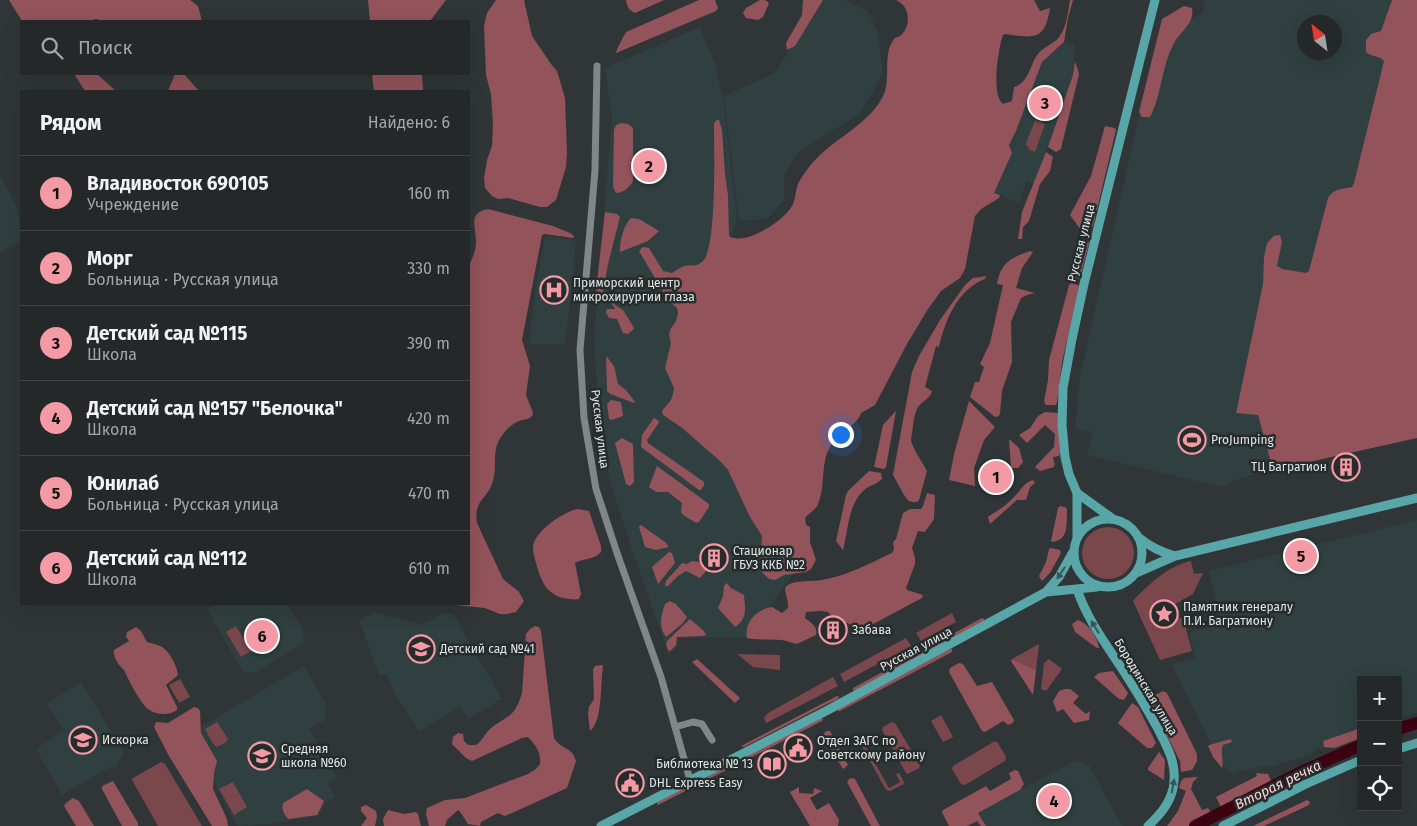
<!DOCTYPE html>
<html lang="ru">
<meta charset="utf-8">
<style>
body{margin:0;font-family:"Fira Sans",sans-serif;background:#303435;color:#f1f3f6}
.controls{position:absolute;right:15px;bottom:15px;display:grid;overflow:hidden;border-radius:0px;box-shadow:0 5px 20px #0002}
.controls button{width:45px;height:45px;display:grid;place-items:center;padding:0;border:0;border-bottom:1px solid #414446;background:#242829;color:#f1f3f6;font:25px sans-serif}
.compass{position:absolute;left:1297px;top:15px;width:45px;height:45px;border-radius:50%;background:#242829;box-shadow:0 5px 20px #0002;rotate:330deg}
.you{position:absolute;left:840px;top:434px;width:18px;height:18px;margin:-12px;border:4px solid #fff;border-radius:50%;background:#1a73e8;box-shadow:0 0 0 8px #1a73e833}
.badge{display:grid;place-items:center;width:32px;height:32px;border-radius:50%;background:#f49aa4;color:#111;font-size:16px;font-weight:700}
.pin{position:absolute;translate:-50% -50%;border:2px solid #fff;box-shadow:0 1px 5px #0006}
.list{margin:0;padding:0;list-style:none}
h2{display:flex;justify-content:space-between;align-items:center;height:65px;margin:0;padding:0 20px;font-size:21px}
h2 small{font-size:16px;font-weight:400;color:#a3a6a8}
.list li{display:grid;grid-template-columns:32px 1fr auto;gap:15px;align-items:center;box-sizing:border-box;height:75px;padding:0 20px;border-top:1px solid #414446}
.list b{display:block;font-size:19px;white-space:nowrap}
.list p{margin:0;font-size:16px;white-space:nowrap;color:#a3a6a8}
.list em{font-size:16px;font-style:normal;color:#a3a6a8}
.icon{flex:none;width:28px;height:28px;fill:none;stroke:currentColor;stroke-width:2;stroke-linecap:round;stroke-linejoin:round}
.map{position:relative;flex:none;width:1417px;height:826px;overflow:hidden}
.search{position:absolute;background:#242829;box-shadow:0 5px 20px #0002;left:20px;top:20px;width:450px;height:55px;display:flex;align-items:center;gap:12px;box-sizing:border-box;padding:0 18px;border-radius:0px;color:#a3a6a8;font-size:19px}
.panel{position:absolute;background:#242829;box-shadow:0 5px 20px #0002;left:20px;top:90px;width:450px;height:515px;border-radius:0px}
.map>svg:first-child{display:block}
.built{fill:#303f3f;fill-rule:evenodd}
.green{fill:#7a474d}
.forest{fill:#93535b}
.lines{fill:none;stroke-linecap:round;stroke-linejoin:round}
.river{stroke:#3b0311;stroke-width:12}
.minor{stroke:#808787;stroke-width:7}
.major{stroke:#58a6a7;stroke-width:9}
.oneway{fill:#385757}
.labels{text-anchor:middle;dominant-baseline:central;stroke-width:5;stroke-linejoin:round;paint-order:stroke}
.street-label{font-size:12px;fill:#e1e5e5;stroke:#262c2c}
.poi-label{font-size:12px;fill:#e1e5e5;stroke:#262c2c;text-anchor:start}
.water-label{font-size:14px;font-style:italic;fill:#fbd2d6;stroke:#262c2c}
</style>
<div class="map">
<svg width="1417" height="826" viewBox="0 0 1417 826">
<rect width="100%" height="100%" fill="#303637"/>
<!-- built -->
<path class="built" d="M820,0H844L868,11L878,33L883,74L860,113L797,153L784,176V200L768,218L739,221L724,96L775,73Z
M1205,0H1411L1361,188L1312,292L1236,413L1258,415L1273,470L1240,478L1222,487L1087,455L1093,432L1075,430L1080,376L1154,50L1171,26L1202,14ZM1304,22H1334V52H1304Z
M700,27L715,64L724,103L737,221L704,298L804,559L748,637L678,638L677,648L669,654L633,553L611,486L602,444L599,420L594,337L612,118L605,68Z
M1064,42L1075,44L1073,75L1048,147L1034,183L1027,181L1019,203L994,193L1012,153L1009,145L1016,131L1042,62Z
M0,176L16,205L21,226V240L0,253Z
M545,236L576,240L573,280L565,345L529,344L536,284Z
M1417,520V713L1398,718V680H1361V728L1323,741L1324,747L1314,750L1311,755L1270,767L1264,766L1234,773L1229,772L1218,759L1171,664L1195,658L1189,632L1222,624L1209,571Z
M218,604H287L302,629L304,643L256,672H243L207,609Z
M374,612L420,625L443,614H453L502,699L468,719L460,707L419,731L396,697L387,674L379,675L359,621Z
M304,666L326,704L325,720L309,729L337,778L328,784L335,796L326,803L318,816L269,824L237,826L188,734Z
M81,682L124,753L114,769L112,766L62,795L36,749L64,730L47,704Z
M1076,760L1089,765L1122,826H986L978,813Z"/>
<!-- green -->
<path class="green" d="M1035,120L1045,124L1035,152L1030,150L1026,144Z
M1082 553a26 26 0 1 1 52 0a26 26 0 1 1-52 0Z
M1191,561L1194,574L1203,573L1193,594L1175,604L1179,618H1183L1192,651L1160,660L1133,601C1149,584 1168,566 1191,561Z
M952,613L956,622L921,641L916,633Z
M236,626L251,651L241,657L226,632Z
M906,638L911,646L844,682L840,674Z
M1039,644L1036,670L1012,659Z
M737,654L780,655V670L753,667Z
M1049,659L1062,669L1046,691L1041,689L1044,663Z
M833,677L838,686L766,723L764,718L768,713Z
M180,679L190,697L179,703L169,685Z
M941,715L953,737L943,742L931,721Z
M217,722L228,739L226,742L217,747L214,745L205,729Z
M892,722L895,723L920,765L919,768L908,774L906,773L882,730L883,727Z
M861,738L889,788L900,782L896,774L899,773L904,782V784L890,791L886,790L858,739Z
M995,741L998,743L1006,757L1005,761L965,785L961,784L952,769L953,766Z
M161,762L165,764L202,826H158L132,780L133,778Z
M233,782L247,807L234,815L219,789Z"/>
<!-- forest -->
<path class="forest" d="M9,0H190L198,6L202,21H103L96,19L89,21H22Z
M368,0H446L430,21H370Z
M496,0H524L532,36L551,64L557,71L565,98L567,152L566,167L556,200L547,207H540L508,198L498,199L492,196L485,188L484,178L487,160L492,146L493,124L491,94L486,75L484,26L487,13Z
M626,0H664L635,13C629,10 627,7 626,0Z
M699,0H715L718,8L716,11L616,53C616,51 624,35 626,32Z
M760,0H765L769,3L763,17L758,20L746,18L743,13L746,8Z
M803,0H823L795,46L787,50L786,43L802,15Z
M896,0H1034L1040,11L1050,8C1045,41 1034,38 1005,34L1003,35C998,49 991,95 1003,104L1012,101L1014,87C1029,83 1030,64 1038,54C1044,46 1056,44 1061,34C1067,25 1068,11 1070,0H1073L1068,18L1064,42L1042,62L1016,131L1009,145L1012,153L994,193L1000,195L999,198L981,209L975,216L965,269L960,278L941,291L928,309L907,344L875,405L861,413C860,422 836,436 830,447C820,464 826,486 818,504C816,510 809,513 805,518L806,525L810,527V542L816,560L811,569L806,572L784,575L775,580L769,579L760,570L762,536L750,517L728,470L720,461L681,427L663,415L662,411L671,400L673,394L674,388L665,368L671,343L669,335L670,330L676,321L678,313L677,308L668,300L639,251L643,247L649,248L663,271L672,273C675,271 678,269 682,267C691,263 694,269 703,261C717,247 714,147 714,123L717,120H719L722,130L725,174L728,195L729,235L730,237C747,244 780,223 790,209C796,202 795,192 798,184C802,176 810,165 816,159C837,137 872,122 884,94C891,77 882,52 895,38C908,35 912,15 903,5C901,3 899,2 896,0Z
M1392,0H1417V438L1273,470L1258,415L1236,413L1263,284L1264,257L1267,243L1274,236L1280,235L1282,242L1277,266L1282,269L1306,273L1309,271L1328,198C1333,189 1342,189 1352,187L1354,183L1384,61C1379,55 1371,57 1366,52V40L1371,34L1381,31Z
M1184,6L1192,8C1195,24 1179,32 1173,45C1162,66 1162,91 1152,113L1150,117H1142L1139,112L1162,19Z
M1075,61L1079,74L1061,149L1056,152L1048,147L1073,75Z
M74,74H97L116,91H85Z
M175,74H184L199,91H168Z
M372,74H422L423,91H374Z
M622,123L628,124L633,128V181C629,188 623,193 616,193L613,187L614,130L616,125Z
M1105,126L1115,128L1116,130L1093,226L1090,229L1081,230L1070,215L1091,176Z
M1046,152L1053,157L1050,171L1040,184L1029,221L1023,227L1022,239H1018L1022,212Z
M488,209L553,226L570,233L574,236L573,238L545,234L542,235L522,340L530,366L526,395L532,410L533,415C529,420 525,419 519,421C514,423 507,428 504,433C490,449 498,463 493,481C488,499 473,500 477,523L503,579L519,592L524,601L516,612L507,614H500L485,608L446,604H469V267C471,260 476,251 476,243C477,230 466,213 488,209Z
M605,212L617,214L620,217L608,264L603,292L599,297L596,290Z
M631,218L639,219L659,231L648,241L620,252C619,243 624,224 631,218Z
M1081,240H1087L1089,243L1080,278L1078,279L1072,278V276Z
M1030,251L1033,252L1022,268L1016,288L1035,293L1027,295L1021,298L1011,322L1012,362L1002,391L1000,413L999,416L995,417L970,397L975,382H979L984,367L980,364L990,343L1003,285L997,284C1001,262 1011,258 1030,251Z
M986,276L985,279C958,289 945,320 939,347L936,346L925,387L932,391C930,399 923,400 918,407C913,415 913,430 911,440C912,448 923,463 927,471L919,500L917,502C915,502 911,502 909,501C906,500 895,478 893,475L912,372L919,356L940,320L965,285L973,278Z
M1071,283L1078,285L1079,287L1062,362L1057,403L1055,405H1046L1044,401L1048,380L1049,360L1069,285Z
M613,296L615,305L623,310L633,326L634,329L628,334L623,333L617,319L609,318L606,313L607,309H615L611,302V298Z
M606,356L614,366L618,384L626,390L635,402L634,403L610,394L607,391Z
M611,400L621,402L623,416L612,420L609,419L607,404Z
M969,401L995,427L984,440L974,468L975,486L949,480L954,454Z
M896,411L886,467L884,469L874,467L883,425Z
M1045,412L1058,413L1060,453L1059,456L1053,457L1054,463H1055L1054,467L1040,471L1035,467L1054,447L1055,434L1045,425L1027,443L1019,435L1030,428L1038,416Z
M654,418L659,421L658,424L647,440L648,443L704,482V485L701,490H699L641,447L642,435Z
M622,438L633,444L634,482L630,486L626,484L615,443Z
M1009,439L1019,448L1023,462L1018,468H1011Z
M657,466L709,504V507L699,522L696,523L683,515L681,512L682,503L668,492H656L649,487Z
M869,471L881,473L882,479C876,485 867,486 862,492C848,507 848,531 843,550L836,541L846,495L848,491Z
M1033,480L1035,483L1030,487L1026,500H1017L990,524L988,517L989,516C998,511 1005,506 1012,499C1020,492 1023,483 1033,480Z
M927,493L935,495L934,519L925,532L918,531L912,548L915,558V564L906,588L907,590L923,595L922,598L860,631C855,630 853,627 849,624C840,618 839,625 828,612L820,611L806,612L805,618C811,623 818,626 816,635L797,644L782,640L753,639L747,638C744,622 757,609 772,607L782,613L788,608C789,602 785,595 785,588C791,579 811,582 822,580C847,576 870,563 892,553L894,549L893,542L896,539L903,513L910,509H921L923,506Z
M1060,506L1065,507L1067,509C1066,523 1070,540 1052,542L1051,541L1058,508Z
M578,509L589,511L601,546V552C594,560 583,558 575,563L581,594L579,599C574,600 569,599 563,598C545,593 541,580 536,563C535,559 533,553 533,548C532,533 564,511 578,509Z
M641,525L665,542L669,547L656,550L645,547L639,527Z
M1051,548L1060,550L1061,553L1050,573L1042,581L1039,576L1046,562L1049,549Z
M669,552L672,553L675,563L658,584L652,567Z
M692,561L699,562L706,567V571L700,578L686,571L678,576L668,586H665L666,581L682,563L687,564Z
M727,583L731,588L744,595C745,608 748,619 735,627L718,608L723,596L724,586Z
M670,601L676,604L687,617L682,624L666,637C658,626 661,616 665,604Z
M982,618L984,619V621L855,691L853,690V688Z
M690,619L704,631L706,635L703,636L677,637L676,645L670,651L668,650L666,645L667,641Z
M1078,620C1088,623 1098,638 1099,648H1097L1075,632L1072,624Z
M535,626L539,627L541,631L554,738C561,750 572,746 576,761L567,788L505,816L498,813L481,822L480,826L468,824L461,813L458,810L447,820L445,826H429L426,814L427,808L445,800L465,798L528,774L536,769L540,764C542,754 535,744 528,737L522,738L472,761L466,758L452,744L453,737L458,733L463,734L464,741L468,745H476C482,741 484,735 489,730C507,714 514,720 522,693L526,634L530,629Z
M136,627L141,631L147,642C152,643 158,645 162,647C170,652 177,666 178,675L166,685L177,707V710C169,716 154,715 147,708C140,702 128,679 124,670C118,665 113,657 114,650L129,641L126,637L127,632Z
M950,649H952V652L840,711H838V709Z
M697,659L740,698L735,703L692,662Z
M1012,659L1036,670L1033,695L1011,661Z
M959,663L963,664L977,686L992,682L1014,720L1013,723L1008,725L1003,721L985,732L982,731L949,672L950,668Z
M602,665L603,667C600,684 603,721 590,731L588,714L589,707L594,699L593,670L595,666Z
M1113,671L1128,693L1124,700L1119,699L1094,677L1099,673Z
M1065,689H1070L1079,696L1073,703L1086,714L1090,711L1089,720L1074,723L1063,709L1057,712L1053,701L1059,691Z
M1163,691L1167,693L1197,754V761L1192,770L1181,772L1180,761L1148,699Z
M837,696L839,697L838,699L825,705L744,747L741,746Z
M1132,703L1138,707L1156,743L1152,748H1147L1118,723Z
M194,707L198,708L200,711L201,733L217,761L214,773L213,789L227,819L228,826H212L169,756L154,727L156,722L168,723Z
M821,718L823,719L822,721L658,805L657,804V802Z
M1361,728V738L1334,748L1324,747L1323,741Z
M827,731H830L848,765L843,769L822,735Z
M1231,739L1232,742L1223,745C1220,752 1224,760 1222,768L1213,757L1208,746L1209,745Z
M1159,752L1165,760L1164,780L1148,770V768Z
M1015,770L1018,771L1024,784L1020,790L978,813L986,826H981L977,821L967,826H949L942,812L943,810L986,786L990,791L1011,779L1009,773Z
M1256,773L1268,774L1272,783V791L1225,815L1216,797L1257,776Z
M1198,777L1193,782L1191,789L1202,810L1208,808L1215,820L1205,826H1167L1178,811L1186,791L1179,788L1181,781L1184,778Z
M850,778L855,779L880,826H871L847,782Z
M113,781L138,823V826H122L102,789V786Z
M799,787V793L813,794L814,788L822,791L810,798L817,810L829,803L839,820L838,826H810L791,794L790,792Z
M307,789L324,801L317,815L289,819C284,816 281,808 283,803Z
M73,798L79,801L94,826H76L64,806L66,803Z
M1307,800L1310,802L1309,805L1264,826H1253Z
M366,805L376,811L377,816L375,826H361L367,818L361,811V807Z
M388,810L404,814L416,812L418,814L421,826H384L383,819Z"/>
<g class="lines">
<!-- river -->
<path class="river" d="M1398,729L1417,723
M1195,826L1297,774L1361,745"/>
<!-- minor -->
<path class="minor" d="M597,66L595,170L580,350L584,418L596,489L617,553L661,677L690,780
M675,727L693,722L702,724L712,740"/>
<!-- major -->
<path class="major" d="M1077,493L1113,519
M1074 553a34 34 0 1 1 68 0a34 34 0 1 1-68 0Z
M1077,537V493L1069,474L1065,457L1062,425L1063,388L1072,339L1084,284L1155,0
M1138,537C1150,547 1160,552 1175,556
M1136,573L1175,556L1417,498
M1077,589C1087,620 1108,647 1126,675C1137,692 1147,709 1157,727C1166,745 1176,761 1174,781C1173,800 1161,814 1148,826
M1046,592L1097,587
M1398,749L1417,743
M601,826L828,710L1046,592L1059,577L1073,552
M1223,826L1306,784L1361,760"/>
</g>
<!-- one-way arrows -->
<defs><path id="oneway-solid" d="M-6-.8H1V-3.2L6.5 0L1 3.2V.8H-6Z" transform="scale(1.25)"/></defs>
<g class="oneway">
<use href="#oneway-solid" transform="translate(1061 573) rotate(123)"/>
<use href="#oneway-solid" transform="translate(1095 627) rotate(-122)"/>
<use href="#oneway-solid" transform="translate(1173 786) rotate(-80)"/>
</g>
<!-- icons -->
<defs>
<g id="hospital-ring" transform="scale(1.4375)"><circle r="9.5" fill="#262c2c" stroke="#f49aa4" stroke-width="1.5"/><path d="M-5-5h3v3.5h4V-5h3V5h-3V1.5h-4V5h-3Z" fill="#f49aa4"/></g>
<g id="stadium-ring" transform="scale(1.4375)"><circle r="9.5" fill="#262c2c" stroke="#f49aa4" stroke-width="1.5"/><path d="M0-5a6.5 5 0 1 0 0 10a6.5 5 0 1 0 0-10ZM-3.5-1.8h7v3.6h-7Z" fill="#f49aa4"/></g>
<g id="building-ring" transform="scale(1.4375)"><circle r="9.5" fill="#262c2c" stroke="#f49aa4" stroke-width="1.5"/><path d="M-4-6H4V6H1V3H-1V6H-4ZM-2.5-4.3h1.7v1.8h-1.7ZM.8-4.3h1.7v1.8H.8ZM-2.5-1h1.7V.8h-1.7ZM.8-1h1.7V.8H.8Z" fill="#f49aa4"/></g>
<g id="sight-ring" transform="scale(1.4375)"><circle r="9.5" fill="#262c2c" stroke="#f49aa4" stroke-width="1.5"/><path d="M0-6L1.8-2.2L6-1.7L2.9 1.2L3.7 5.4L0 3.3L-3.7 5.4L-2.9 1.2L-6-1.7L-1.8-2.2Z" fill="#f49aa4"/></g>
<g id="school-ring" transform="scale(1.4375)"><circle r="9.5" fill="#262c2c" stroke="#f49aa4" stroke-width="1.5"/><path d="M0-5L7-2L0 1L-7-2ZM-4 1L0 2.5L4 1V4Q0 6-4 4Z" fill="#f49aa4"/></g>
<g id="civic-ring" transform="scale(1.4375)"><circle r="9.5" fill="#262c2c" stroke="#f49aa4" stroke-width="1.5"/><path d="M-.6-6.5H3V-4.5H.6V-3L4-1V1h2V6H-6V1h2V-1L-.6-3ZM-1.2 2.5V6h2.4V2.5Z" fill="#f49aa4"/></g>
<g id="library-ring" transform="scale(1.4375)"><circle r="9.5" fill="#262c2c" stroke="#f49aa4" stroke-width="1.5"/><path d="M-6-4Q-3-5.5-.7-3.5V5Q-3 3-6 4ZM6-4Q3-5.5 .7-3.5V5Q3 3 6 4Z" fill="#f49aa4"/></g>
</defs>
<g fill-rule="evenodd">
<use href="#hospital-ring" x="554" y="290"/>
<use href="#stadium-ring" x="1192" y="440"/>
<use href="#building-ring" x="1346" y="467"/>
<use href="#building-ring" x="714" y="558"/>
<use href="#sight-ring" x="1164" y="614"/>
<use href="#building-ring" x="833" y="630"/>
<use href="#school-ring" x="421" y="649"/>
<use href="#school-ring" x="83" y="740"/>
<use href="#civic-ring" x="798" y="748"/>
<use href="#school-ring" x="262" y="756"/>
<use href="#library-ring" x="772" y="764"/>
<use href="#civic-ring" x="630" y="783"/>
</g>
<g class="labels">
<!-- street labels -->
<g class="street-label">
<text transform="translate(1081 243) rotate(-76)">Русская улица</text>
<text transform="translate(600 429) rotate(83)">Русская улица</text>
<text transform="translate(916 649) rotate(-28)">Русская улица</text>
<text transform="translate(1146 687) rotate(59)">Бородинская улица</text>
</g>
<!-- poi labels -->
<g class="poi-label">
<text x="573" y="283">Приморский центр<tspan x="573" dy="14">микрохирургии глаза</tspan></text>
<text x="1211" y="440">ProJumping</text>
<text x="1327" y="467" text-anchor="end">ТЦ Багратион</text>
<text x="733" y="551">Стационар<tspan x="733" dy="14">ГБУЗ ККБ №2</tspan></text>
<text x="1183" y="607">Памятник генералу<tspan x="1183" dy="14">П.И. Багратиону</tspan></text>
<text x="852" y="630">Забава</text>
<text x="440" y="649">Детский сад №41</text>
<text x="102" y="740">Искорка</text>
<text x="817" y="741">Отдел ЗАГС по<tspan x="817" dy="14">Советскому району</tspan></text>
<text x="281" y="749">Средняя<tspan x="281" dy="14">школа №60</tspan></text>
<text x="753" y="764" text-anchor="end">Библиотека № 13</text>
<text x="649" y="783">DHL Express Easy</text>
</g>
<!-- water labels -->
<g class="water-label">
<text transform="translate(1278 785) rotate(-26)">Вторая речка</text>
</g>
</g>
</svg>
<div class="controls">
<button>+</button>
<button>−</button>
<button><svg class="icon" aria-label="locate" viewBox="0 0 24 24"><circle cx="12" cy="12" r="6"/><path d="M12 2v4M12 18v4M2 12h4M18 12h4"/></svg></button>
</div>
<svg class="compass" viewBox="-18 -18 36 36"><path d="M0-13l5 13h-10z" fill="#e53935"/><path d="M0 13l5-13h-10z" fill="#a3a6a8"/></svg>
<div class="you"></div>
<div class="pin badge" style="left:996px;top:477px">1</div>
<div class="pin badge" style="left:649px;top:166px">2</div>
<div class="pin badge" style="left:1045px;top:103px">3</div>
<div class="pin badge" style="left:1054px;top:801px">4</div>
<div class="pin badge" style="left:1301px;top:556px">5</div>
<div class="pin badge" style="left:262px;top:636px">6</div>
<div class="search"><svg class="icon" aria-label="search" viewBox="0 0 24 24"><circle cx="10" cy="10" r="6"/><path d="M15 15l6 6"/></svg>Поиск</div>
<section class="panel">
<h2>Рядом<small>Найдено: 6</small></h2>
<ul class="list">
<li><span class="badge">1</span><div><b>Владивосток 690105</b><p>Учреждение</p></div><em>160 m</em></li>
<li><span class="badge">2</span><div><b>Морг</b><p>Больница · Русская улица</p></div><em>330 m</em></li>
<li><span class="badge">3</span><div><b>Детский сад №115</b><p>Школа</p></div><em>390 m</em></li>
<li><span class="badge">4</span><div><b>Детский сад №157 &quot;Белочка&quot;</b><p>Школа</p></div><em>420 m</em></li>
<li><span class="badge">5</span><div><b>Юнилаб</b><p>Больница · Русская улица</p></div><em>470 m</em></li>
<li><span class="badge">6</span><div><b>Детский сад №112</b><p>Школа</p></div><em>610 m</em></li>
</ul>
</section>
</div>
